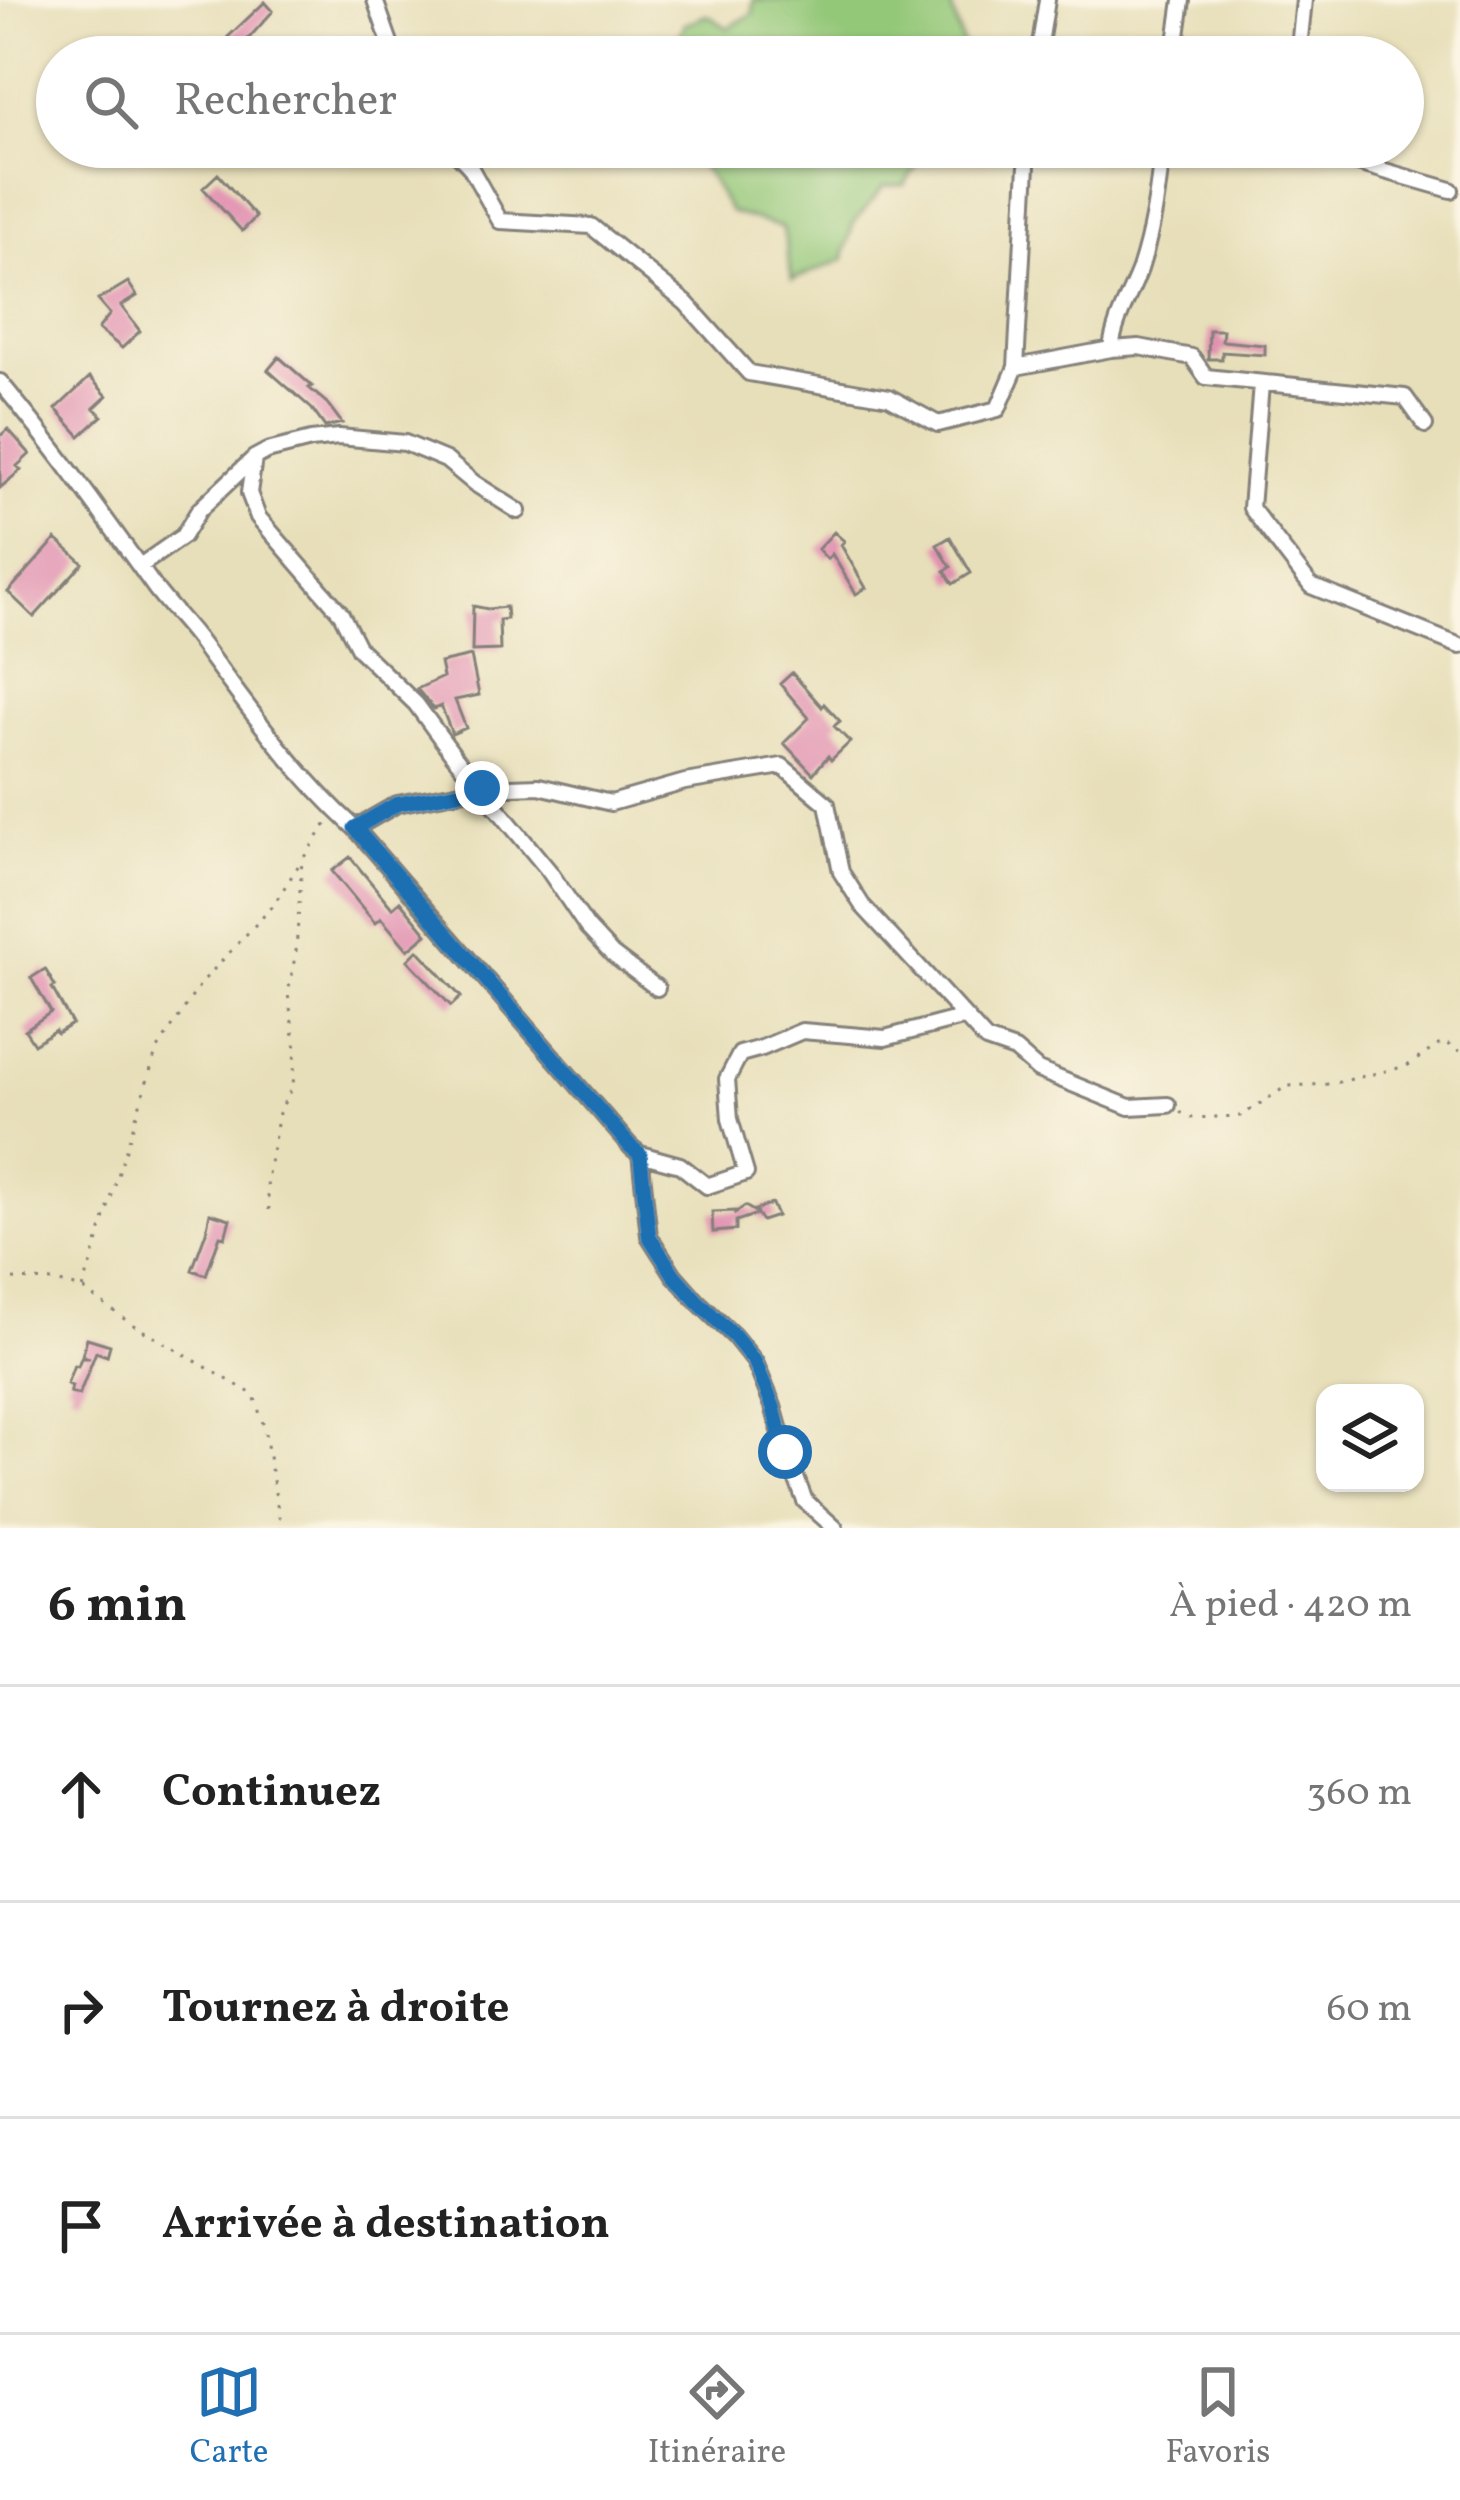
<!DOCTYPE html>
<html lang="fr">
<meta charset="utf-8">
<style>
body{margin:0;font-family:Vollkorn,serif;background:#f6f6f6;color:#222}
.controls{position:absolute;right:36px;bottom:36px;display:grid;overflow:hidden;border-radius:24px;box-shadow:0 3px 9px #0004}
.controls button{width:108px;height:108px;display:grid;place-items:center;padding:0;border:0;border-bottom:3px solid #e0e0e0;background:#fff;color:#222;font:60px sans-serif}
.stop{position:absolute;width:36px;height:36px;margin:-27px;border:9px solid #1f6fb2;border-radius:50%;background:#fff}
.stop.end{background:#1f6fb2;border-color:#fff;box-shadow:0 3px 12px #0008}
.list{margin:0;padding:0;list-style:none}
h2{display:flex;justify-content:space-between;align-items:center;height:156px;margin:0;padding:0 48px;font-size:51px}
h2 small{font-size:39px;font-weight:400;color:#767676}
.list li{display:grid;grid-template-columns:78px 1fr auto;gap:36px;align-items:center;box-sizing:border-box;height:216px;padding:0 48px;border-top:3px solid #e0e0e0}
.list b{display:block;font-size:45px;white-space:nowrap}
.list em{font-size:39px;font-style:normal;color:#767676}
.icon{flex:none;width:66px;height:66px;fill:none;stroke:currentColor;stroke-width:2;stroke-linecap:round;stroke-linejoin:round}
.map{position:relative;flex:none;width:1460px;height:1528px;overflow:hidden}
.search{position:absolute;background:#fff;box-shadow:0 3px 9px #0004;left:36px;right:36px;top:36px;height:132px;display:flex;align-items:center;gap:30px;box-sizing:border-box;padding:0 42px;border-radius:66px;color:#767676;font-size:45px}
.sheet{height:804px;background:#fff}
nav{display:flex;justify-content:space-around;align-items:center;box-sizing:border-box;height:168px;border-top:3px solid #e0e0e0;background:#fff;font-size:33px;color:#767676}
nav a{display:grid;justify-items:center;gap:6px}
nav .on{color:#1f6fb2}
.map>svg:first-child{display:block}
.green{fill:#94c879;stroke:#5b755a;stroke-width:3}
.building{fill:#e191b1}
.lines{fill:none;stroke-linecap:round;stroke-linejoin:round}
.street-casing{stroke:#84807a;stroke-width:20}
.path{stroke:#84807a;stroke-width:3;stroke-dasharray:3 9;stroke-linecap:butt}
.street{stroke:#fff;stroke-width:14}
.route{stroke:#1f6fb2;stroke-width:15}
</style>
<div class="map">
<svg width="1460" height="1528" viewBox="0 0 1460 1528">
<rect width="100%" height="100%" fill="#fcf5e5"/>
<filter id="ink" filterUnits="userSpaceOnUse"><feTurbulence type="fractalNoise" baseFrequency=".00833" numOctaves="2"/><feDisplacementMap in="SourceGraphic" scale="24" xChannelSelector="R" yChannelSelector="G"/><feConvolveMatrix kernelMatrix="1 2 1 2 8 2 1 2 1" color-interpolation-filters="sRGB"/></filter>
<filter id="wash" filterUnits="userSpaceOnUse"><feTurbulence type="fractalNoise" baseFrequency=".004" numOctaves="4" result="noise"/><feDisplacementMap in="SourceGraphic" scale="48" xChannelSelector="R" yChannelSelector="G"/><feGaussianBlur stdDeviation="2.7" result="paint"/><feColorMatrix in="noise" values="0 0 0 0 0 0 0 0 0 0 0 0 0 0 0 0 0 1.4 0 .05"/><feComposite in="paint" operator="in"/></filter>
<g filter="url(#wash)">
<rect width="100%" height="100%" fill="#e7dfb9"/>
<!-- green -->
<path class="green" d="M753,0H949L965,51L964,57H671L685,24L707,15L728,28L753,13Z
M683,147H929L904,185L884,186L853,224L843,260L792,280L783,228L730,212L707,173Z"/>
<g id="blocks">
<!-- building -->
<path class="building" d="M265,2L273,11L240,48L228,37Z
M218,174L256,217L242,231L203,188Z
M128,282L137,296L121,306L140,331L122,348L98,329L110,314L98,300Z
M1209,330H1223L1222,341L1265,345V355L1222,352V359H1208Z
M279,357L312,386L309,388L327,403L342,423L325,427L312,409L268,370Z
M90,377L107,396L94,408L102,416L80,436L56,409Z
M8,429L30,454L17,466L21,470L0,488V436Z
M834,532L844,541L841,545L866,588L856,594L832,554L827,559L818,549Z
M950,537L971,573L953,584L945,571L951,567L937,545Z
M56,539L83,563L34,617L8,592Z
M473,606L488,609L506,607L507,619L499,620L500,650L472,651Z
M471,656L479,695L455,700L466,728L452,734L441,706L434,709L417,689L443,677L440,663Z
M792,673L822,707L824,704L840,721L834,726L850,742L831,760L828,756L813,774L784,743L809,718L780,684Z
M350,857L392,908L400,901L427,934L408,950L381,918L375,923L332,871Z
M418,950L461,997L451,1006L408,960Z
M45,969L55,986L52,988L72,1024L57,1033L55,1030L34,1044L25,1030L51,1012L31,978Z
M772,1204L777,1216L762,1221L757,1214L736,1221V1230L713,1232L712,1212L735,1211V1213L745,1206L757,1213L755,1210Z
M210,1213L230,1219L225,1237L220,1236L206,1275L192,1270L206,1232Z
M87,1338L110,1345L107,1356L96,1352L79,1395L70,1392L72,1386L67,1384L74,1365L78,1366L81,1358H90L82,1356Z"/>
</g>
</g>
<g filter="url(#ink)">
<use href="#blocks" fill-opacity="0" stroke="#84807a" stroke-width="3"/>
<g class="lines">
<!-- street casing -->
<g class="street-casing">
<path id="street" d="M375,0L395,57
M1038,57L1047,0
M1174,57L1182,0
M1298,57L1304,0
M451,147L470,167L500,221L591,226L686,303L749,373L889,397L938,424L998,409L1016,367L1111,349L1139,347L1192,357L1206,377L1405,397L1425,425
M1280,147L1347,160L1451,190
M1111,349C1114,320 1130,296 1140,269C1153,229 1159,189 1162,147
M1016,367L1028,147
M0,382C55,448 105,518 155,588C170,608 188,625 202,645C249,709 296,775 355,828L631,1147L640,1154L649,1236L674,1275L697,1301L734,1336L755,1362L773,1406L786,1452L805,1501L835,1528
M1261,384L1251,508L1311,586L1460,646
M254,458L249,493L258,517L340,612L359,649L416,704L454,756L549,871L587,927L612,954L657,988
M140,566L183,536L199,510L254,458L267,451L311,440L339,437L405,443L446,460L474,483L518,511
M355,828L397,804L482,788L539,786L611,803L685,782L782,766L827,804L841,872L862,905L965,1017
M640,1154L680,1165L707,1186L746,1173L730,1119L727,1079L740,1054L762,1048L802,1031L885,1038L965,1017L986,1040L1015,1050L1038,1070L1129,1107L1168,1105"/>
</g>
<!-- path -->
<path class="path" d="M1180,1112L1190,1118L1241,1116L1287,1086L1331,1084L1407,1066L1443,1042L1460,1051
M269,1210L267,1180L279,1113L293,1085L296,1049L288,994L296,951L302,860L328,822
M13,1279L52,1281L83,1289L130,1323L254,1395L264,1427L281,1528
M83,1289L156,1052L201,983L272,907L302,860"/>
<!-- street -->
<use href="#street" class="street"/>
</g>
</g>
<g class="lines" filter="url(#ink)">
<!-- route -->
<path class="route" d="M482,788L397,804L355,828L631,1147L640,1154L649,1236L674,1275L697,1301L734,1336L755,1362L773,1406L785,1452"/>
</g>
</svg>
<div class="controls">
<button><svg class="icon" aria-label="layers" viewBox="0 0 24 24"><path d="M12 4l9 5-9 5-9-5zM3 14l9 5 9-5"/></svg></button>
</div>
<div class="stop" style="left:785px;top:1452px"></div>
<div class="stop end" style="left:482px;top:788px"></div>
<div class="search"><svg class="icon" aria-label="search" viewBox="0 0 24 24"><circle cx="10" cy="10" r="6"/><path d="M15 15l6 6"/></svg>Rechercher</div>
</div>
<section class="sheet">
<h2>6 min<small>À pied · 420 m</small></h2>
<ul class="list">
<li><svg class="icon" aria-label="ahead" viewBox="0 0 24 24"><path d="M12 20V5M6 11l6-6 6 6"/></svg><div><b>Continuez</b></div><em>360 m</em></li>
<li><svg class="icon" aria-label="right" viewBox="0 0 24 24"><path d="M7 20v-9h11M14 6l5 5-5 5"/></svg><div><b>Tournez à droite</b></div><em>60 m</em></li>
<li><svg class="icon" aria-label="arrive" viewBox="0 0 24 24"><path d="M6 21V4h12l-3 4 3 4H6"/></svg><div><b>Arrivée à destination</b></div></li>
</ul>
</section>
<nav>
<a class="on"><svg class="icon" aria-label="map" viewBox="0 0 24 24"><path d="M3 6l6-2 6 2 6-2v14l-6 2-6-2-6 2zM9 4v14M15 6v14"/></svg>Carte</a>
<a><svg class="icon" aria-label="directions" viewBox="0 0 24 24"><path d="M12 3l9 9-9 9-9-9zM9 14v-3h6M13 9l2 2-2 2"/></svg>Itinéraire</a>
<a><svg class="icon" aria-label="saved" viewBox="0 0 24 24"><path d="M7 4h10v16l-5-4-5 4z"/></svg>Favoris</a>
</nav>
